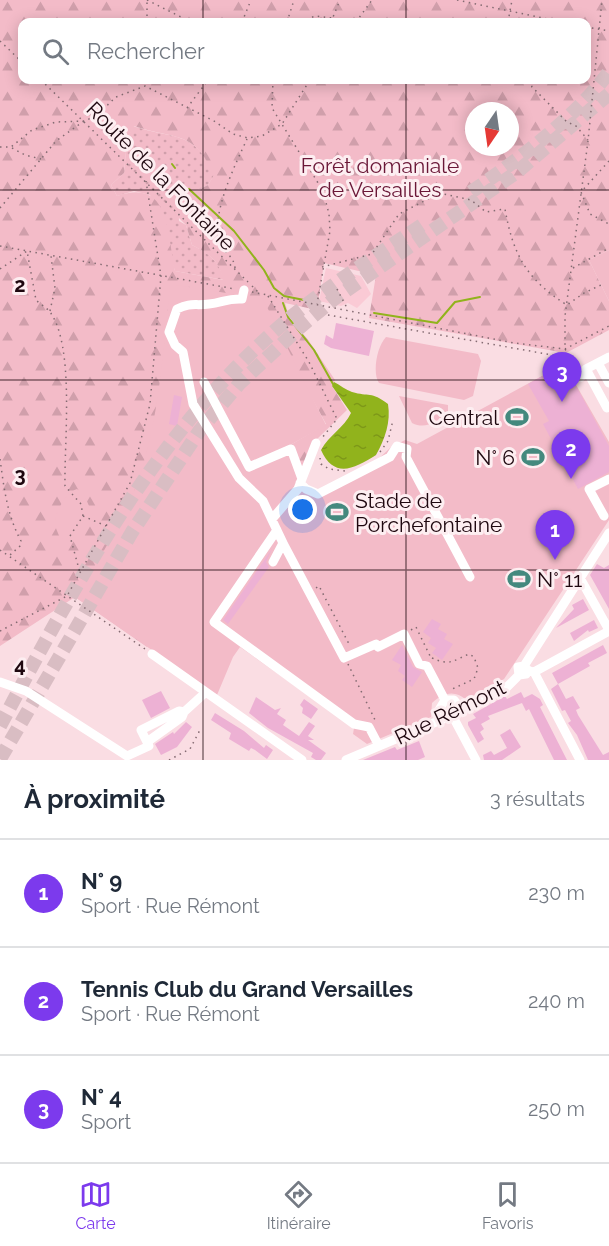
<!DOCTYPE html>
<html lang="fr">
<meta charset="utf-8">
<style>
body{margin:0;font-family:Raleway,sans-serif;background:#f6f6f7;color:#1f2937}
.compass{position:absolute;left:465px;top:102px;width:54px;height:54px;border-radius:50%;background:#fff;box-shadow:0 3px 15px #0003;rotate:193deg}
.you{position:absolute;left:303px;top:510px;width:21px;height:21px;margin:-15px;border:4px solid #fff;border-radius:50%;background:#1a73e8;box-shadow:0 0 0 9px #1a73e833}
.badge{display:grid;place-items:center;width:39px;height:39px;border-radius:50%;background:#7c3aed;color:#fff;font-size:20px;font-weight:700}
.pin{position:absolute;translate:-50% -50px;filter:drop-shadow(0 2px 3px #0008)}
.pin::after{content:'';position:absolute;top:32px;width:21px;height:18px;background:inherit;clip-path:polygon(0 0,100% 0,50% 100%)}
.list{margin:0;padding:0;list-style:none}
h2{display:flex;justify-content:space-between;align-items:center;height:78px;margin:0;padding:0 24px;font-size:26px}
h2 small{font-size:20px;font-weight:400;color:#747a83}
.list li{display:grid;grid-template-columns:39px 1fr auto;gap:18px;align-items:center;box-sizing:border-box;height:108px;padding:0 24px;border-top:2px solid #e0e1e3}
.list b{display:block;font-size:22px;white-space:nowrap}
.list p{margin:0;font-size:20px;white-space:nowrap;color:#747a83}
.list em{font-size:20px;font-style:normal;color:#747a83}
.icon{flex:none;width:33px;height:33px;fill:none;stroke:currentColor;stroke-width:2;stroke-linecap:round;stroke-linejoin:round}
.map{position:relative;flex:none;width:609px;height:760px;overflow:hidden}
.search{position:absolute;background:#fff;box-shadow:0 3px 15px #0003;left:18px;right:18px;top:18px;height:66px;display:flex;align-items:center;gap:15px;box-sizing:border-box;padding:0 21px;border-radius:12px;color:#747a83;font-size:22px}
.sheet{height:402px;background:#fff}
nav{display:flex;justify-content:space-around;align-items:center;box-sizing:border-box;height:84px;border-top:2px solid #e0e1e3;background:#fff;font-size:16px;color:#747a83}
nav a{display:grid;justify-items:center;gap:3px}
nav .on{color:#7c3aed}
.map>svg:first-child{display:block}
.built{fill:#facad5}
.grass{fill:url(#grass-dots)}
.forest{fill:url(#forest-firs);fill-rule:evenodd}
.green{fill:#f3bbc8}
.water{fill:url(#water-ripples)}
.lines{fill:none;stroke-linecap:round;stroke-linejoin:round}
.stream{stroke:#91b31c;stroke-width:2}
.building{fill:#edb1d4}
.highway-tunnel{stroke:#d9bdc3;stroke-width:14;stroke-dasharray:14 7;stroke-linecap:butt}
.path{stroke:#846b72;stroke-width:1.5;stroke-dasharray:1.5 4.5;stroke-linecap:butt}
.minor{stroke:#fff;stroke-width:9}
.grid{fill:none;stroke:#1e070f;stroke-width:1.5;stroke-opacity:0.55}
.labels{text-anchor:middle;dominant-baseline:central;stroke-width:6;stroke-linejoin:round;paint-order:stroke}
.park-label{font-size:21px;fill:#6a1737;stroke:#fdeef1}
.street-label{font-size:21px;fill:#1e070f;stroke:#fdeef1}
.poi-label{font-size:21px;fill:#1e070f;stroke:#fdeef1;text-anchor:end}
.grid-label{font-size:20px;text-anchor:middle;font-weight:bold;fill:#1e070f;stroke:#fdeef1;stroke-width:6;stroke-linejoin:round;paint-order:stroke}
</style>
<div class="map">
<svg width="609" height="760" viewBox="0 0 609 760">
<defs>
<pattern id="grass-dots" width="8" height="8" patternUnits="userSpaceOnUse" patternTransform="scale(1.5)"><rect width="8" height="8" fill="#f3bbc8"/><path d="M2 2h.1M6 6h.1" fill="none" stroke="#d09fab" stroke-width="1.8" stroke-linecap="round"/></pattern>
<pattern id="forest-firs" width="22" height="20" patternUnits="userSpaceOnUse" patternTransform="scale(1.5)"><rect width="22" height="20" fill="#f3bbc8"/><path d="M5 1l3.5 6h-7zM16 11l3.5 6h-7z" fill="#d09fab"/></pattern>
<pattern id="water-ripples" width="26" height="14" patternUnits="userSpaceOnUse" patternTransform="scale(1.5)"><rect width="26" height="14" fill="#91b31c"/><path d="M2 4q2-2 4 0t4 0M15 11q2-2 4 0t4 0" fill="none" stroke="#7d9818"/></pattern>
</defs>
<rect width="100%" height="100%" fill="#fadde3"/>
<!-- built -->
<path class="built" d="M326,268L361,276L371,294L357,308L348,303L341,306L319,301Z"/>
<!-- grass -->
<path class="grass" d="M133,126C174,140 193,129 215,174L208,185L178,200L179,221L186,225L192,245C210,254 219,261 224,280L175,271L150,195L134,191L117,196L111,185L124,173L127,140Z"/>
<!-- forest -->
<path class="forest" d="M0,0H609V250L589,260L609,301V330L566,353L369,318L376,275L324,263L317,310L285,303L290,319L309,341L335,380L332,386L347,410L316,440L301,471L292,444L326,424L260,303L147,647L75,597L0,646ZM22,22H586V80H22ZM474,111H510V147H474ZM134,126C175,140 194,129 214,175L208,185L178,200L175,214L186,225L192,245C209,254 219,260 223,280L175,271C167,235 171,177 117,196L111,185L124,173L127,140Z"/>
<!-- green -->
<path class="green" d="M609,250V301L589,260Z
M170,284L263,299L326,425L292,444L306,486L319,492L372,465L390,448L405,440L417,444L564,364L609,442V520L504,679L466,700C455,689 442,693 432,703L431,717L367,744L353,734L354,728L240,647L233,657L217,695L75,597C101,557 129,512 143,466C160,407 164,345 170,284Z
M386,337L478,354L481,361L473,396L464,400L379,383C372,373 377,346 386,337Z
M399,396L448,405V415C436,421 426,430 412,423Z
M77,489L84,494L89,506L84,519L68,540L60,538C58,533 55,527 55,523C55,511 67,492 77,489Z"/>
<!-- water -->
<path class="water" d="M334,382C340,385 346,390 352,392C369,397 371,391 388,404C391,422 385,439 376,455C354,469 334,479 321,450C329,435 344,428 351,413L332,386Z"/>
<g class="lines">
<!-- stream -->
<path class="stream" d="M172,164L175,168
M189,189L234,231L264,270L274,288L284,296L314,302
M283,303L288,317L314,350L333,384
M374,313L437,323L455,302L480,297"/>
</g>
<!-- building -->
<path class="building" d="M336,323L374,331L369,356L331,348L324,344L326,335L333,339Z
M564,364L609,446V472L578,489L543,424L549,421L528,384Z
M174,395L182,397L177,426L169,424Z
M272,549L266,562L269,567L228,624L223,620Z
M597,564L604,568L609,565V609L590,575Z
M583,599L589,610L556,628L574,609L572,605Z
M432,619L441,624L438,629L447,634L444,639L453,644L442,660L432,653L436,648L428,643L431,638L423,632Z
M594,620L598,628L589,632L588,630L574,641L570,633Z
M402,645L413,667L422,672L412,687L402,680L405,676L398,671L401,665L392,660Z
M603,645L607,653L588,663L590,666L558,684L566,699L573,696L580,708L576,710L578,715L603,755L609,752V760H588L577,735L568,723L571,721L565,710L562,711L551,689L558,684L552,673Z
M161,691L170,708L151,718L142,700Z
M521,692L524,698L532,694L540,699L543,705L540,707L567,760H554L529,709L526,711L522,703L488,716L490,719L481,724L484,729L480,732L484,739L478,743L468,725V722L476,718L473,714L505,696L507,699Z
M256,697L275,710L281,708L277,714L286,720L283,725L299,736L309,722L315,726L308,736L314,740H308L326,753L321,760H316L311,757L313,753L268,728L249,713Z
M304,699L318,709L311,719L302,713L303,708L300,705Z
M215,713L244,731L264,748L266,745L273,750L267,759L255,750L251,748L249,751L229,739L231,733L211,720Z
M186,722L192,727L177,747L161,755L155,744L173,732L174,734Z
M510,729L521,747L502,760H484L483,755L491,751L494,755L507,748L500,735Z
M419,741L425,757L418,760H363L395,747L397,750Z"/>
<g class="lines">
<!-- highway-tunnel -->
<path class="highway-tunnel" d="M471,192C518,160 575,118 609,72
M0,726C79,577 159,426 291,317C333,283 380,253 425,223
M0,759L132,532L200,430L239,384L299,328L334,299L517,172L609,94"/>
<!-- path -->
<path class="path" d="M147,0L191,22
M457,0L562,22
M147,22V1
M242,22L251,0
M287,22L294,0
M301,22L315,16L333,18
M331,22L340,0
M356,22L372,0
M508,22L512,0
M586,27L609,31
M0,41L22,62
M41,80L248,282
M273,80L272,108L323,191L329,214L330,231L317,304
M530,80L532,87L567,122L576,126L588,140
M187,108L208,80
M0,147H11L32,130L56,122L85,121L97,115L116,97L145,86L214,121L233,134L248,138L262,136L282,124L310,80
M12,148L25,155L41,159
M609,161L581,192L590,214L609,224
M0,208L56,141L84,121
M0,246L235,289
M322,267L372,254L399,214L428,199L444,194L471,200L486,212L505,209C513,255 527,280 567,305L584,293L601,285
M235,268C234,256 224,253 220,244C209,217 236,163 247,139
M573,268L609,248
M0,269L27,251L36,300C40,304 46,307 50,312C75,346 64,443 65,486L81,504L83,516L70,536L80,573
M252,286L259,293
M337,289L348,310
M252,292L514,343L565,349L609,326
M268,296L309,362L337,419L322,438
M50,311L55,288L51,256
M328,315L569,358
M575,366L565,349V316L588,141L602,0
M380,452L388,441L393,420
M320,458L321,464L329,469L345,471
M0,459C4,488 7,515 21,541L20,546L10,555
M83,516L106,526
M0,550L145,649
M316,588L319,586L350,646
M411,630L416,627L431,658
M0,631L67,596L130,483L150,404L161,276L146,181
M432,658C449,666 453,661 469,654L474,657L478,668L474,679L450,690
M348,664L376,722
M169,760L190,749L201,728"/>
<!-- minor -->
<path class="minor" d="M244,290L242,299C227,298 222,303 209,304C194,306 192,302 177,309L169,332L175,345L183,352L193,404L239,478L263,501L283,543
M598,363L609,383
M586,369L607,408
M581,377L586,369L609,357
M204,382L249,467L291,449L302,479
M300,483L306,489L318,494L390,457L397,446L407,449L406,457L470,577
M604,516L589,489L609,479
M272,519L298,489L316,443
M277,530L214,622L354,724L369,727L379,746
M273,562L283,543L344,658L376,644L378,647L404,634L419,664L427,666L445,700
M580,578L609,630
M152,654L302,760
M530,671L534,672L609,631
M534,672L580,760
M519,675L518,667L524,666L609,533
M0,682L26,691L127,756L149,746L141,730L179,711L184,712
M452,715L476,760
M443,719L439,710L445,700H454L462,710
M147,742L182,717L184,712L206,692
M346,760L443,719L507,687L519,675L526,674L527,669L524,666"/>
</g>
<!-- grid -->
<path class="grid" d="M203,0V22M406,0V22M203,80V760M406,80V760M0,190H609M0,380H609M0,570H609"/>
<!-- icons -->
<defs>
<g id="stadium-bare" transform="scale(1.8)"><path d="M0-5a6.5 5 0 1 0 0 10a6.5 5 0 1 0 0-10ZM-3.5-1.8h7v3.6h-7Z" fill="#44897e" stroke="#fdeef1" stroke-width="2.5" paint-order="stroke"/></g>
</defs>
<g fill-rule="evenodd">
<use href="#stadium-bare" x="517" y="417"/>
<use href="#stadium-bare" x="533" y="457"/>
<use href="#stadium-bare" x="337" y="512"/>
<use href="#stadium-bare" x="519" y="579"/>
</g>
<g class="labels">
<!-- park labels -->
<g class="park-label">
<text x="380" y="165">Forêt domaniale<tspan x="380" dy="24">de Versailles</tspan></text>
</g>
<!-- street labels -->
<g class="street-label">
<text transform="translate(161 176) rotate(45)">Route de la Fontaine</text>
<text transform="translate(450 712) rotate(-26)">Rue Rémont</text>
</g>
<!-- poi labels -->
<g class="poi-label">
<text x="499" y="417">Central</text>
<text x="515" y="457">N° 6</text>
<text x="355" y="500" text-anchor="start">Stade de<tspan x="355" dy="24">Porchefontaine</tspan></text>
<text x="537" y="579" text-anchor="start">N° 11</text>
</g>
</g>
<g class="grid-label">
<text x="20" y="292">2</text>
<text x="20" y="482">3</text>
<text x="20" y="672">4</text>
</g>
</svg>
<svg class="compass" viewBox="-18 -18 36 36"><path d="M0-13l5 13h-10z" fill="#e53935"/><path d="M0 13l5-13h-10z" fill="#747a83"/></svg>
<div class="you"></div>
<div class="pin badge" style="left:555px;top:560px">1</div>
<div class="pin badge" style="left:571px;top:479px">2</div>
<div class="pin badge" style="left:562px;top:402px">3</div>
<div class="search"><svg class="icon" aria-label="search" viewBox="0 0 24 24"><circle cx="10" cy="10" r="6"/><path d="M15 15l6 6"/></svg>Rechercher</div>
</div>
<section class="sheet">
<h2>À proximité<small>3 résultats</small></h2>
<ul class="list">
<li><span class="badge">1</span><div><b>N° 9</b><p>Sport · Rue Rémont</p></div><em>230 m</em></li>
<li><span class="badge">2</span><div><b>Tennis Club du Grand Versailles</b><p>Sport · Rue Rémont</p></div><em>240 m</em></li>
<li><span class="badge">3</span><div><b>N° 4</b><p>Sport</p></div><em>250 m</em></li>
</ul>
</section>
<nav>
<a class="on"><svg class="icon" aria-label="map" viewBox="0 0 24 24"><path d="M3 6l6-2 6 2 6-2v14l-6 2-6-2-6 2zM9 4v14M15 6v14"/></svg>Carte</a>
<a><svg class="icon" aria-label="directions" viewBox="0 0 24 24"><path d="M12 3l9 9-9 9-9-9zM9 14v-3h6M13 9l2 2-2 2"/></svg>Itinéraire</a>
<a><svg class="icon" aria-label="saved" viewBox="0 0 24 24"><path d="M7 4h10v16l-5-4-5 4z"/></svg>Favoris</a>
</nav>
